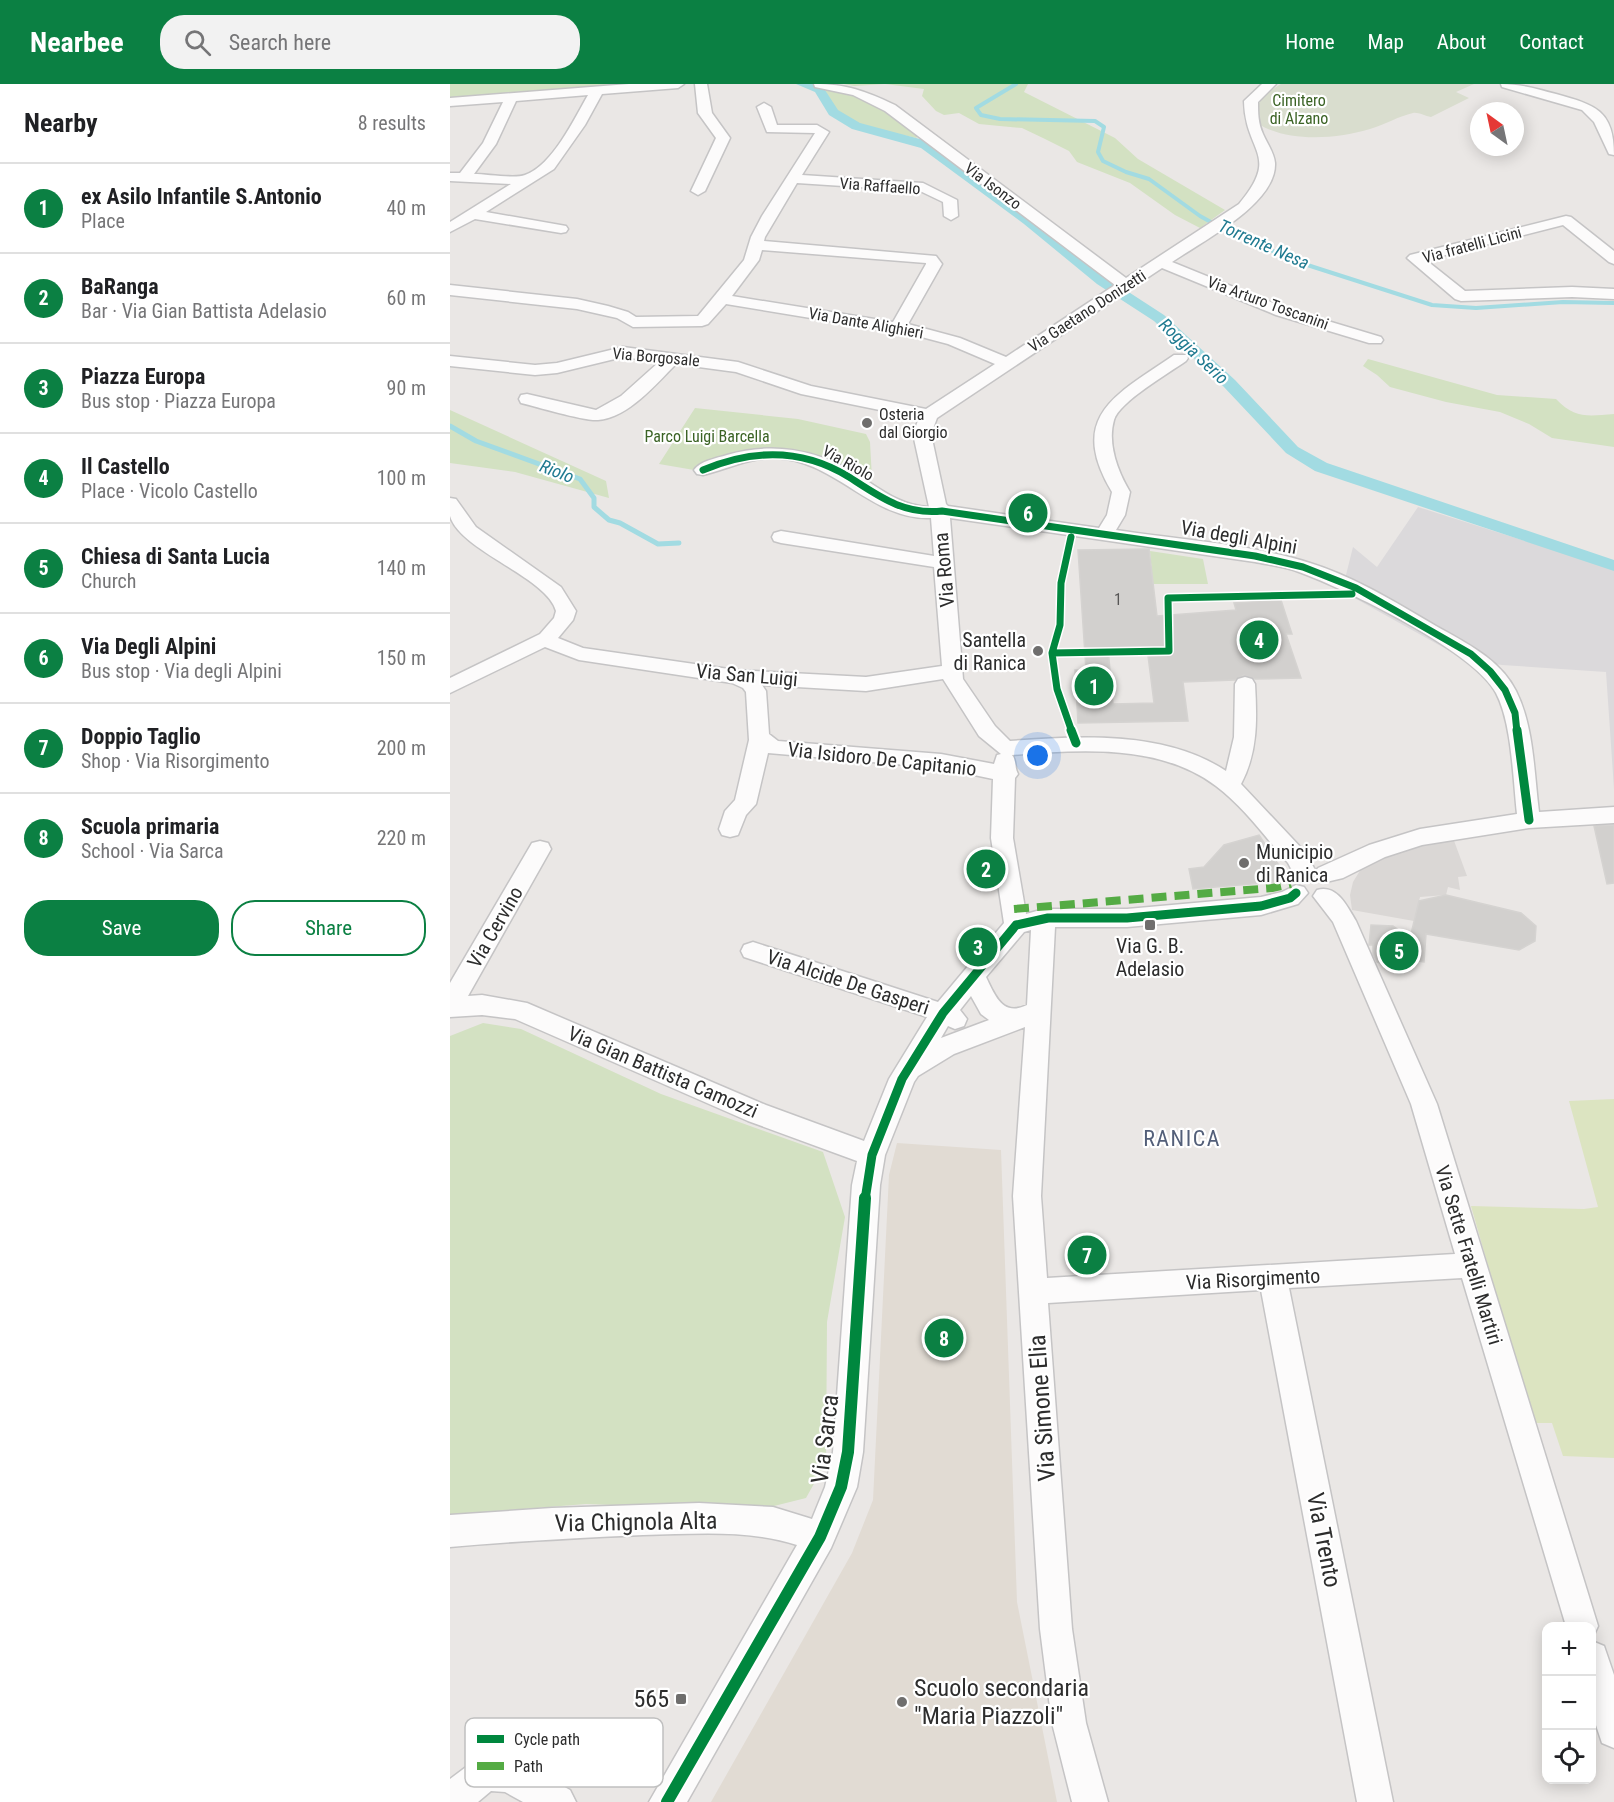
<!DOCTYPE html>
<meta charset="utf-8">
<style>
body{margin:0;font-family:"Roboto Condensed",sans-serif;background:#f2f2f2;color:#202124}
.controls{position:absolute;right:18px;bottom:18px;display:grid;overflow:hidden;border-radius:12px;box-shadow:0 3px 15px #0003}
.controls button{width:54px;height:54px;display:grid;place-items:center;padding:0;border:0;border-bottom:2px solid #e0e0e0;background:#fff;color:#202124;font:30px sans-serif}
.compass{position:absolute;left:1020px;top:18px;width:54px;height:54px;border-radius:50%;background:#fff;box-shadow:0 3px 15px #0003;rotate:327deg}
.you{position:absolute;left:588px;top:672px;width:21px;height:21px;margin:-15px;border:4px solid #fff;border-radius:50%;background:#1a73e8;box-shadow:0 0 0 9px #1a73e833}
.badge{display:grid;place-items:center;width:39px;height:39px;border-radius:50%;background:#0b8043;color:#fff;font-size:20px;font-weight:700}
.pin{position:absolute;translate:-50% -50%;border:3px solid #fff;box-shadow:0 2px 6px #0006}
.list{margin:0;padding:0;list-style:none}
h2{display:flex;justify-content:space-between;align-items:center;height:78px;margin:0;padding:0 24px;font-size:26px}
h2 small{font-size:20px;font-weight:400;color:#757577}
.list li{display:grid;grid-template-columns:39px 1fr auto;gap:18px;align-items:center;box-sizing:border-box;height:90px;padding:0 24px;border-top:2px solid #e0e0e0}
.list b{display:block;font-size:22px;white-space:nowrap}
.list p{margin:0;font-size:20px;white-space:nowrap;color:#757577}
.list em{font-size:20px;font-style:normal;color:#757577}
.actions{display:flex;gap:12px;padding:18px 24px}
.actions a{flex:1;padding:14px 0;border:2px solid #0b8043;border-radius:24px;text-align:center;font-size:21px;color:#0b8043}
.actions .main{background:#0b8043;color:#fff}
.icon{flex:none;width:33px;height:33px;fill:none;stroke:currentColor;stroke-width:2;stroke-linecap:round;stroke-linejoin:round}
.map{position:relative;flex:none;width:1164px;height:1718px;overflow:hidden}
header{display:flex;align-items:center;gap:36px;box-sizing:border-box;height:84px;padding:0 30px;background:#0b8043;color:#fff}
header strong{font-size:28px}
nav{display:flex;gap:33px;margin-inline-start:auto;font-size:21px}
.search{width:420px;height:54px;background:#f2f2f2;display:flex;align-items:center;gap:15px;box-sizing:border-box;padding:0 21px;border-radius:24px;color:#757577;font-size:22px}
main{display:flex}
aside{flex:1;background:#fff}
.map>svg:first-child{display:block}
.industrial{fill:#dbd9db}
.education{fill:#e1dbd3}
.green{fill:#d3e1c2}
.cemetery{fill:#d9ddce}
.pitch{fill:#dce4c1}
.plaza{fill:#dad7d5}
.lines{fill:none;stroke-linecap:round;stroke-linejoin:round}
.stream-far1{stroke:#a2dbe2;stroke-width:4}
.stream{stroke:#a2dbe2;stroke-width:5}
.canal{fill:#a2dbe2;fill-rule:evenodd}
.building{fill:#d2d0ce;stroke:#d5d3d1;stroke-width:1.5;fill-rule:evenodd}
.street-casing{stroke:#c5c4c5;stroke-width:3}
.street{fill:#fcfbfb;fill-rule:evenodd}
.quiet{stroke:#54ab44;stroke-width:8;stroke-dasharray:15 8;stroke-linecap:butt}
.cycleway-far2-casing{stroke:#fff;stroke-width:10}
.cycleway-far1-casing{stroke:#fff;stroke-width:13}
.cycleway-casing{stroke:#fff;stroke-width:16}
.cycleway-far2{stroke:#00873e;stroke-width:7}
.cycleway-far1{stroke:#00873e;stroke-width:9}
.cycleway{stroke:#00873e;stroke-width:12}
.poi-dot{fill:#6f6e6d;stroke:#fff;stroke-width:2}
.labels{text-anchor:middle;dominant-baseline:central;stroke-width:4.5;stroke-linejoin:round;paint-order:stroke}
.far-park-label{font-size:16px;fill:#3b6325;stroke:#fff}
.far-street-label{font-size:16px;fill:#2d2d2d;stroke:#fff}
.far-poi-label{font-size:16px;fill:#2d2d2d;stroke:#fff;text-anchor:start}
.number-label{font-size:16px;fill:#575656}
.far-water-label{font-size:18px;font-style:italic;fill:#1f7a90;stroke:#fff}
.street-label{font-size:20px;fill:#2d2d2d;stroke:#fff}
.poi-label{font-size:20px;fill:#2d2d2d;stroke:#fff;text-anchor:end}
.quarter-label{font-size:22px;letter-spacing:1.5px;fill:#535f79;stroke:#fff}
.near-street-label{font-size:24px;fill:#2d2d2d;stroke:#fff}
.near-poi-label{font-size:24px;fill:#2d2d2d;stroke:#fff;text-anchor:start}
.key{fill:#fff;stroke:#c0c0c0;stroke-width:1.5}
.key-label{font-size:16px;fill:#2d2d2d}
</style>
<header>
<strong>Nearbee</strong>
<div class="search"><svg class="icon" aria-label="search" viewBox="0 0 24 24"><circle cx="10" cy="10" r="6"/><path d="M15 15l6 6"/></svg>Search here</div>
<nav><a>Home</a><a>Map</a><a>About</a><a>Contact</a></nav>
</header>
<main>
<aside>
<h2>Nearby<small>8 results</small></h2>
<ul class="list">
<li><span class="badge">1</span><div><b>ex Asilo Infantile S.Antonio</b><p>Place</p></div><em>40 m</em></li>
<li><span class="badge">2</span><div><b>BaRanga</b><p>Bar · Via Gian Battista Adelasio</p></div><em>60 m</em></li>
<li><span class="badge">3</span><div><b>Piazza Europa</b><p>Bus stop · Piazza Europa</p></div><em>90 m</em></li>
<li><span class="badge">4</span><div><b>Il Castello</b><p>Place · Vicolo Castello</p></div><em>100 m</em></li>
<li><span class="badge">5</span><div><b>Chiesa di Santa Lucia</b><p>Church</p></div><em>140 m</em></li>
<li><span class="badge">6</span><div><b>Via Degli Alpini</b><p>Bus stop · Via degli Alpini</p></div><em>150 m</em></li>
<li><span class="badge">7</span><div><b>Doppio Taglio</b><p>Shop · Via Risorgimento</p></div><em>200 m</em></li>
<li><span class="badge">8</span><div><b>Scuola primaria</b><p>School · Via Sarca</p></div><em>220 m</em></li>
</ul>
<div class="actions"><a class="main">Save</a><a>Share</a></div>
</aside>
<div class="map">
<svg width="1164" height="1718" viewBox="0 0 1164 1718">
<rect width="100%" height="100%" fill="#eae7e5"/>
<!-- industrial -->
<path class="industrial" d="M968,423L1164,485V705L1156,588L1052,581L1014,575L892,507L903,463L927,483Z"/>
<!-- education -->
<path class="education" d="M447,1059L551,1066L567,1518L607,1718H261L402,1469L423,1416L439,1091Z"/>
<!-- green -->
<path class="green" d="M0,0H170L0,15Z
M394,0H578L574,8L665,54L688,75L775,126L750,144L725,131L680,99L627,78L619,67L595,55L572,44L529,40L509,29L494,31L486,27L472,12L474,5L435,0L404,2Z
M374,6C412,9 440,30 469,52L466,54C436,46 383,43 374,6Z
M918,275L1047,311L1106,315C1125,335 1138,332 1164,330V363L1102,354L1079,340L1050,328L996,318L940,303L927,291L913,282Z
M245,324L348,335L416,350L420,358L422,395L412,397L335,366L256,380L244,386L209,380Z
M0,326L156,397L159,414L65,388L0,379Z
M700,467L753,475L758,500H703Z
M33,939L71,945L211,1010L373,1068L395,1133L377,1238L376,1378L356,1414L308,1426L136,1420L0,1431V952Z"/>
<!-- cemetery -->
<path class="cemetery" d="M831,0H1024L1006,8L1019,14L981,33C975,32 968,28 963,29C949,32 934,41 920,45C887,55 837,59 807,39C805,16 813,11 831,0Z"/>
<!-- pitch -->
<path class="pitch" d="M1164,1015V1374L1113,1372L1102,1339H1083L1021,1122L1134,1125L1148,1123L1119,1017Z"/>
<!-- plaza -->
<path class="plaza" d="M1003,754L1017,792L1008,793L1010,806L998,803L996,811L970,813L964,837L902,826L900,811L903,798L911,785L944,764Z"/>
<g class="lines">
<!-- stream-far1 -->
<path class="stream-far1" d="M566,0L526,24L531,31L550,35L645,37L654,43L648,68L653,77L676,88L699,95L750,132L777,147L848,178L982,221L1026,224L1113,218L1164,219"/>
<!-- stream -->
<path class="stream" d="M0,342L26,357L130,395L144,414V423L159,436L170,439L208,460L229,459"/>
<!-- canal -->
<path class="canal" d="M346,0H364L373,3L388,26L410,39L481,58L584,134L657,194L714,231L785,296L848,363L877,379L1164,476V487L865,387L836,369L773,302L704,237L647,200L574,140L471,64L402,45L379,31L365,8Z"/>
</g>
<!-- building -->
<path class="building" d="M699,465L707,532L786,526L784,519L831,516L842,550H836L851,594L805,595L794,591L785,596L733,598L738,637L628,639L625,586H636L628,466ZM658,564H697L704,619L663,620Z
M1164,741V799L1157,800L1144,742Z
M809,751L832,786L824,798L743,805L739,785L754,783L774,761Z
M996,811L1071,829L1086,842L1085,857L1069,866L976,850L974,878L943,874L942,882L927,878L923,870V861H919L921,841L943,842L960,854L969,817Z"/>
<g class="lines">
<!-- street casing -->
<g class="street-casing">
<path id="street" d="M179,0H234L228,4L152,10L135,41L104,85L36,128L116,142L118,145L116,148L111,149L25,135L0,148V138L61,100L0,97V89H10L33,59L53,18L0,22V14ZM138,11C124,35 103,81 75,91C65,95 36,90 24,90L46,60L66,17Z
M245,0H257L262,29L280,54L255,107L248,111L241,107L266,54L248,29Z
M364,0C397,0 415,7 445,21L676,194L789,120C831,70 795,69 794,17L812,0H826L808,18C808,29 808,39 813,50C817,59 824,69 825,79C827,120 751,158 722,178L838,225L931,253L933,256L931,259H919L826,231L712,184L487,334L481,350L496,420L498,422L649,444L657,431L662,408C616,331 668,310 724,271H736L738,274L736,277C719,289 669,318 664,336C657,360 668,388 680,408L675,431L666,446C730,456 798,459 860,479C905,493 945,518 986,542C1016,559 1050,575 1066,607C1084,643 1084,689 1089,728L1164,723V739L1079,744L972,761L935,773L893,794L876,798L868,796L864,790L868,784L919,761L970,745L1067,730C1063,695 1062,639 1046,609C1024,567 896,505 849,488C835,483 820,481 805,478L500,434L513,595L545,642L560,657C630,652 714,646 776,687L784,653L785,600L788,595L795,593L802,595L805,600C807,635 808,668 791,700L856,769L865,786L861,792L853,794L845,792L838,779C815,753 794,723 766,702C709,659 629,666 562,671C567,677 564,683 568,690L565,694L563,754L576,830L594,825H677L811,813L832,808L846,801L854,803L858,809L848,820L811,831L677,843H605L591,1112L597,1194L1005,1170L961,1020L883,838L863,812L867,806C887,800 897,822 906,837L987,1020L1148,1542L1142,1555V1542H1116L1012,1194L839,1204L943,1718H907L811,1206L598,1219L622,1545L636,1639L658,1718H622L602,1639L590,1545L563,1112L575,943L504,970L468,992L464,998L435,1071L430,1101L413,1368L407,1403L381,1464L237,1718H199L347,1461C298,1445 244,1450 193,1451C128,1454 64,1457 0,1463V1431L102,1424L249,1419L323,1423L362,1435L375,1403L383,1368L402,1101L407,1077L298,1037L65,935L32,931L0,933V899L82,759L90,757L98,759L101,765L18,912L32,911L77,919L316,1021L414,1057L439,995L477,933L294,873L291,867L294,861L303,858L488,918L554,839L541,754L543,695L491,684L318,669L306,720L296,731L288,751L280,753L272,751L269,745L275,727L285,716L299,656L296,608L293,604L282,599L129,576L95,563L0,609V594L90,550L104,534L106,527C97,493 10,467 0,432C0,427 0,419 0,414L6,415L26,443L111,503L126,527L123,536L108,554L133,564L286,586L416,593L492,582L484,483L331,459L324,457L322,453L324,449L331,447L484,472L481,434C422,437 385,375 324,374C298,374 278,385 253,391L247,390L244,386C250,377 267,374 277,371C321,358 366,365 405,389C429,404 450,422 479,423L463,350L469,334L351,310L286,288L226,280C206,300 178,334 148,336C133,337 88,323 71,319L69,315L71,311L77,310L146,326L171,312L209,278L173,273L107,289L85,291L0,282V272L85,281L107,279L173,263L288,278L361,302L476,325L545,280L498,260L464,251L276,220L258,240L252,242L183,243L167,234L127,225L0,211V201L127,215L158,222L178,228L186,233L248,232L294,176L301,153L312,132L365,49L317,48L307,23L314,19L321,23L327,41H367L379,48L352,91L473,99L507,116L508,132L501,136L494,132L493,118L470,107L347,99L315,153L314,157L486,172L492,180L458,240L510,254L556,273L665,201L435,27L403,11L365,3ZM312,166L476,179V180L443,238L282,212L309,176ZM493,595L529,652L551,670L547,671L544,680L491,670L328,657L319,650L316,607L312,601L416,607ZM581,846L577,921C553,933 545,912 536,893L574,848ZM521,912L531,930L539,936L491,954L498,942L505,945L514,942L517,935L510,926Z
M1051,0C1071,0 1087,5 1106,10C1145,21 1164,26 1164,71L1159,70L1144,38L1132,26L1052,3Z
M1116,132L1121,133L1164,167V180L1159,178L1113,141L976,176L1015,207L1122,203L1164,205V215L1122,213L1011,217L1005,215L957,174L960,171Z
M1142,1557L1154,1562L1164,1591V1664L1152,1659L1142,1629Z
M36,1672L59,1674L71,1679L120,1706L126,1718H73L55,1708L41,1707L28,1718H0V1695L24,1677Z"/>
</g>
<!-- street -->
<use href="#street" class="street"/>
<!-- quiet -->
<path class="quiet" d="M564,825L822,804L841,800"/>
<!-- cycleway-far2 casing -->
<g class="cycleway-far2-casing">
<path id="cycleway-far2" d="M253,386C303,365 352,364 399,393C430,413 454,431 492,427L805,472L853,483L906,504L1021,570L1040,587L1055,606L1065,629L1067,648
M621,453L611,499L610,541L602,569L607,605L622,648
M602,569L719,567L718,514L902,510"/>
</g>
<!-- cycleway-far1 casing -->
<g class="cycleway-far1-casing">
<path id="cycleway-far1" d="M621,646L626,659
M1067,646L1079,736
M415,1116L422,1071L452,995L493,929L566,841L598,834H677L811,822L840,814L846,809"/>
</g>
<!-- cycleway casing -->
<g class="cycleway-casing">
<path id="cycleway" d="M217,1718L370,1453L391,1403L398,1368L415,1114"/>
</g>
<!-- cycleway-far2 -->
<use href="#cycleway-far2" class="cycleway-far2"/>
<!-- cycleway-far1 -->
<use href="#cycleway-far1" class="cycleway-far1"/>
<!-- cycleway -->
<use href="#cycleway" class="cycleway"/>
</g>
<!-- markers -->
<g class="poi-dot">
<circle cx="417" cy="339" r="6"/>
<circle cx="588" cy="567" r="6"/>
<circle cx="794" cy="779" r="6"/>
<rect x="694" y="835" width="12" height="12" rx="3"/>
<rect x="225" y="1609" width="12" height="12" rx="3"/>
<circle cx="452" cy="1618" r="6"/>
</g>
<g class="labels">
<!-- far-park labels -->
<g class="far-park-label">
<text x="849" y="16">Cimitero<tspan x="849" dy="18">di Alzano</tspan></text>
<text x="257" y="352">Parco Luigi Barcella</text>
</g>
<!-- far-street labels -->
<g class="far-street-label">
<text transform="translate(430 102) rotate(4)">Via Raffaello</text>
<text transform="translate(543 102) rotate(37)">Via Isonzo</text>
<text transform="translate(1022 161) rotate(-15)">Via fratelli Licini</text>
<text transform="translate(818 219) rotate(20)">Via Arturo Toscanini</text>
<text transform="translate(637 227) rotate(-33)">Via Gaetano Donizetti</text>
<text transform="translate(416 239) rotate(10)">Via Dante Alighieri</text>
<text transform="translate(206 273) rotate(5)">Via Borgosale</text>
<text transform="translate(398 379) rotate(29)">Via Riolo</text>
</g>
<!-- far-poi labels -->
<g class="far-poi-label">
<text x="429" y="330">Osteria<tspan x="429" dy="18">dal Giorgio</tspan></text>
</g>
<!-- number labels -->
<g class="number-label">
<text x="668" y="515">1</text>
</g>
<!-- far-water labels -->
<g class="far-water-label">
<text transform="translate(814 160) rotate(24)">Torrente Nesa</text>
<text transform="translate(744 267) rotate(43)">Roggia Serio</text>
<text transform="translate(107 387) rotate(21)">Riolo</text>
</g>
<!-- street labels -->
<g class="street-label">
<text transform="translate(789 453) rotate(10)">Via degli Alpini</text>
<text transform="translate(494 486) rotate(-95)">Via Roma</text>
<text transform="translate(297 591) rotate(5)">Via San Luigi</text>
<text transform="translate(432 675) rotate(6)">Via Isidoro De Capitanio</text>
<text transform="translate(45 843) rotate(-60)">Via Cervino</text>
<text transform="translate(398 898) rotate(18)">Via Alcide De Gasperi</text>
<text transform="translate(213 988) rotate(23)">Via Gian Battista Camozzi</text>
<text transform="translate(1019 1171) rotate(73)">Via Sette Fratelli Martiri</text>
<text transform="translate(803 1195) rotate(-3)">Via Risorgimento</text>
</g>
<!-- poi labels -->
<g class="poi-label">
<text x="576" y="556">Santella<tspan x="576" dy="23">di Ranica</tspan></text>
<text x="806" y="768" text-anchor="start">Municipio<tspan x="806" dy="23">di Ranica</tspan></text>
<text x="700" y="862" text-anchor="middle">Via G. B.<tspan x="700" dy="23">Adelasio</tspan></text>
</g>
<!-- quarter labels -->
<g class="quarter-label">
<text x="732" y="1054">RANICA</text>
</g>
<!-- near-street labels -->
<g class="near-street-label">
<text transform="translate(592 1324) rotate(-94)">Via Simone Elia</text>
<text transform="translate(375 1355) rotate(-83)">Via Sarca</text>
<text transform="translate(186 1438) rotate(-1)">Via Chignola Alta</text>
<text transform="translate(874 1456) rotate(79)">Via Trento</text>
</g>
<!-- near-poi labels -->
<g class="near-poi-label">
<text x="464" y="1604">Scuolo secondaria<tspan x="464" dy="28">"Maria Piazzoli"</tspan></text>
<text x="219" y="1615" text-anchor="end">565</text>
</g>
</g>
<!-- legend -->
<rect x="15" y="1634" width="198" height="69" rx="9" class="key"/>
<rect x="27" y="1651" width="27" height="8" fill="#00873e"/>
<rect x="27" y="1678" width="27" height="8" fill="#54ab44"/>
<g class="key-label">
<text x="64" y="1661">Cycle path</text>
<text x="64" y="1688">Path</text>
</g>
</svg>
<div class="controls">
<button>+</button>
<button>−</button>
<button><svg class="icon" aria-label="locate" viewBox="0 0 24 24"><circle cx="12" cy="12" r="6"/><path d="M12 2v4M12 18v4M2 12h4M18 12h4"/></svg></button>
</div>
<svg class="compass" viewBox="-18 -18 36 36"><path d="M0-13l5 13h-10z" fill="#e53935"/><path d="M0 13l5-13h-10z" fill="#757577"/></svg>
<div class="you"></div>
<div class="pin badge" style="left:644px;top:602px">1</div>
<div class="pin badge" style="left:536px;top:785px">2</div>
<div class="pin badge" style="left:528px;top:863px">3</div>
<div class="pin badge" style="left:809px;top:556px">4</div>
<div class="pin badge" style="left:949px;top:867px">5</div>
<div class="pin badge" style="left:578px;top:429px">6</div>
<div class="pin badge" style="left:637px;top:1171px">7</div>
<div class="pin badge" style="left:494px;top:1254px">8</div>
</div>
</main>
